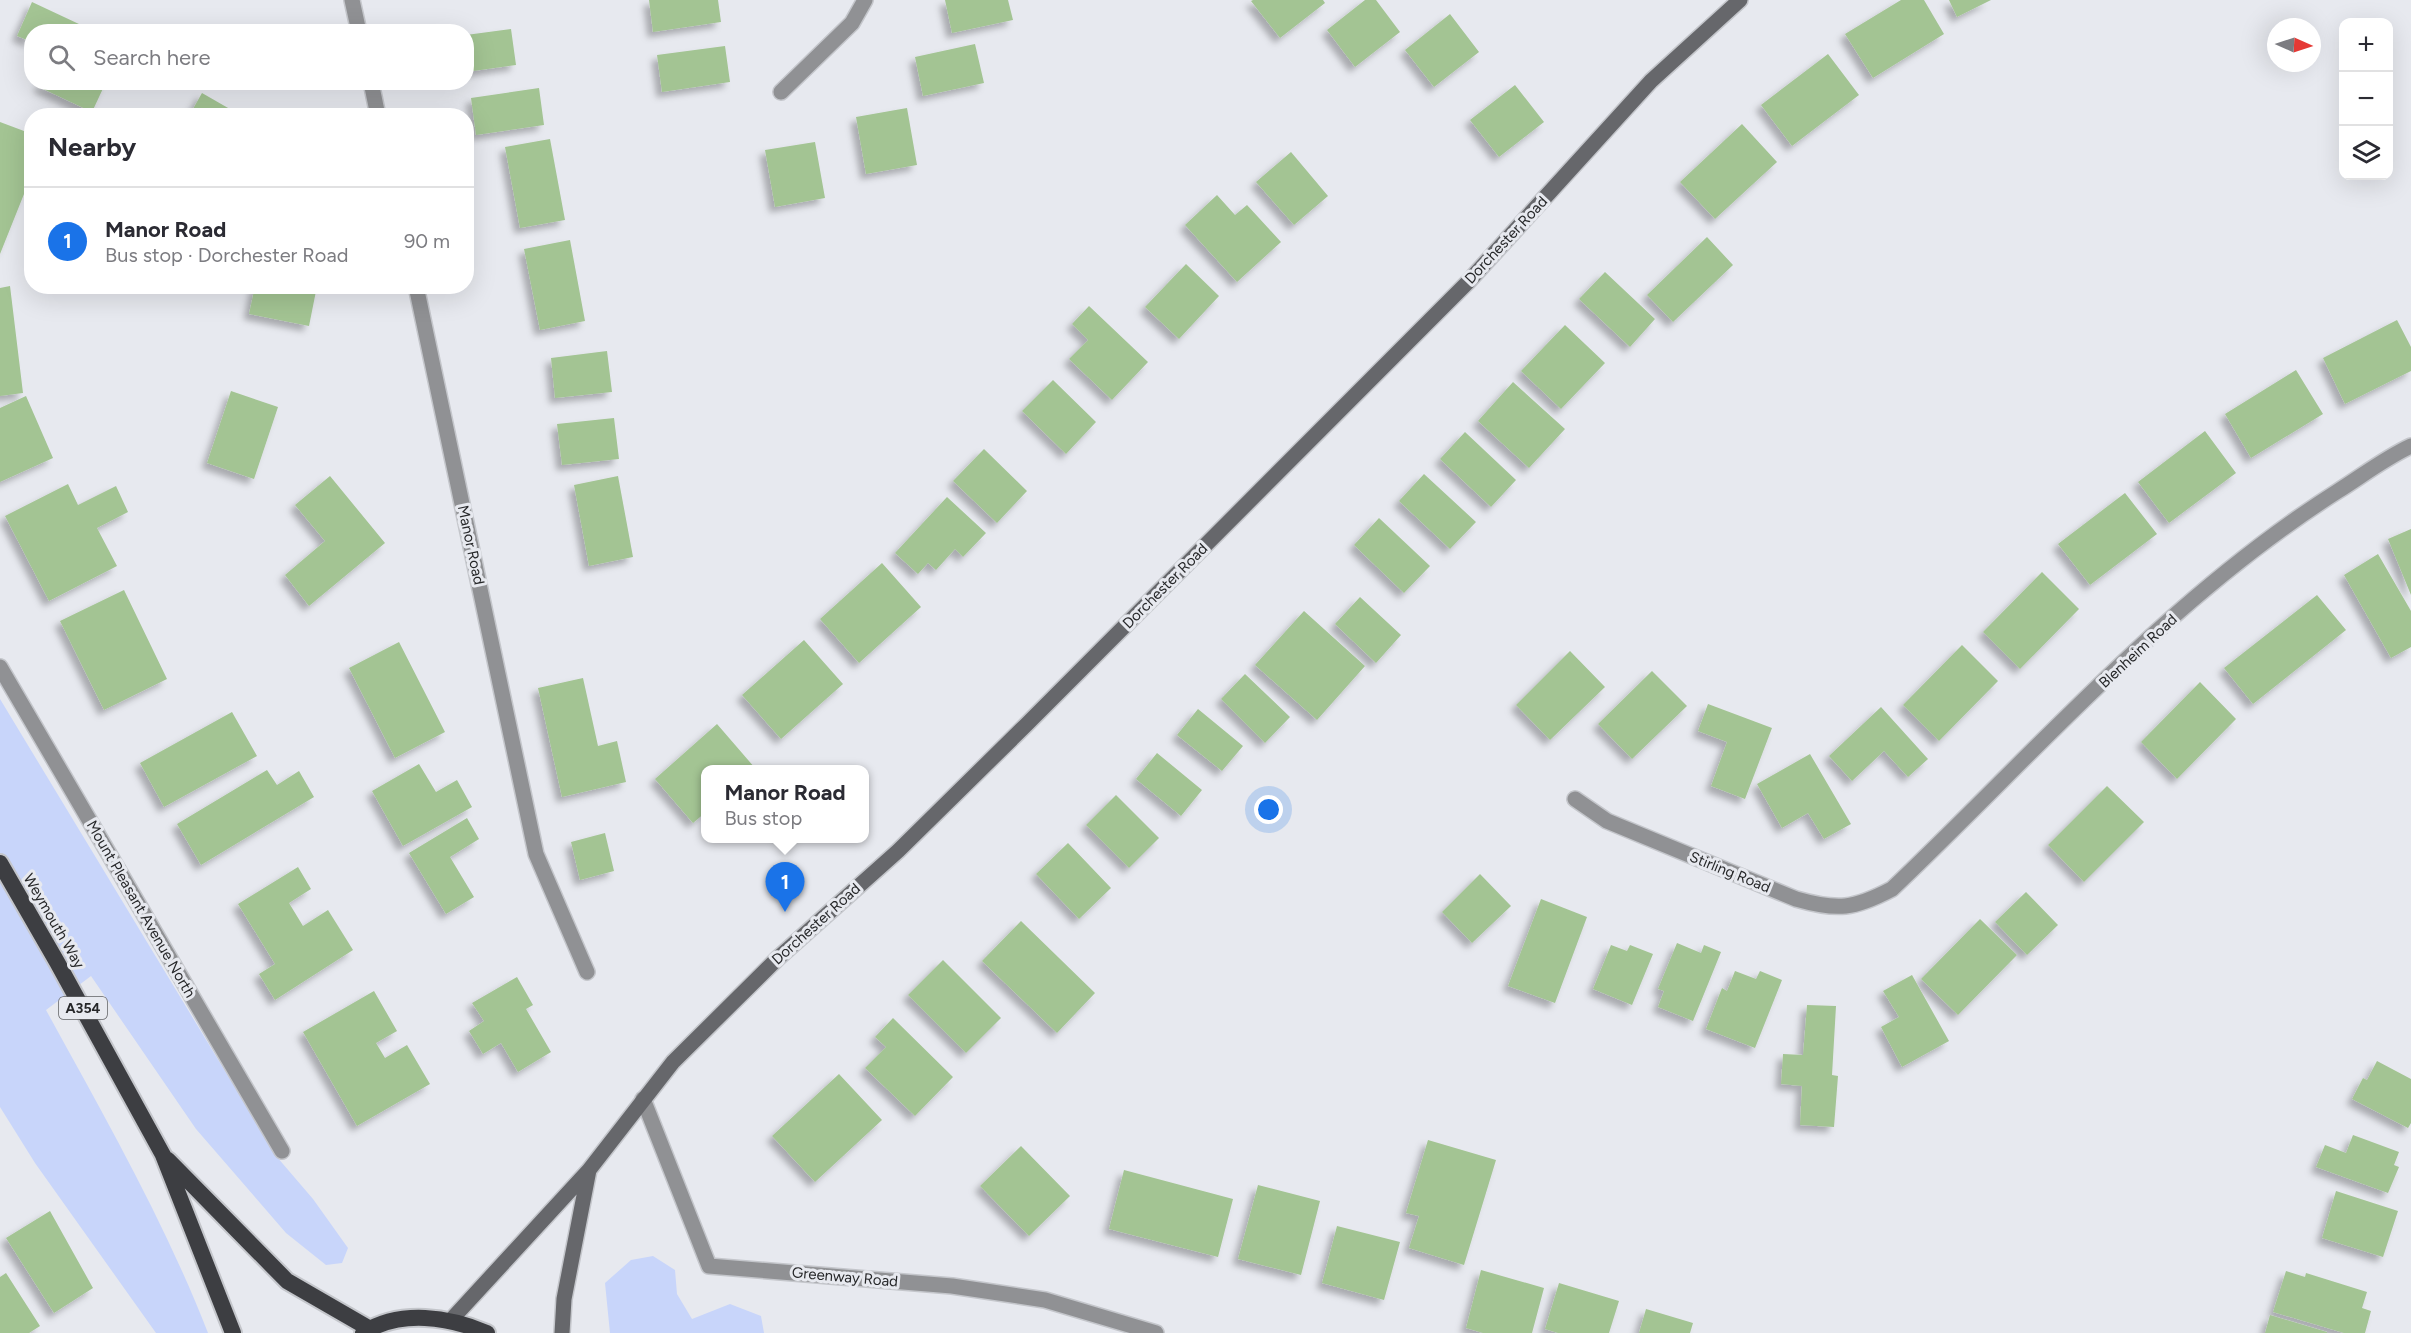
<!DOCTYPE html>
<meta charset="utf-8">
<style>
body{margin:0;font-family:Figtree,sans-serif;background:#f2f2f3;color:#2b2b33}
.controls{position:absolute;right:18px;top:18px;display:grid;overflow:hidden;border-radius:12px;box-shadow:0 6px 24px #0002}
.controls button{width:54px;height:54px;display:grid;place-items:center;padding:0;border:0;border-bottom:2px solid #e1e1e2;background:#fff;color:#2b2b33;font:30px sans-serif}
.compass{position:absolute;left:2267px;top:18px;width:54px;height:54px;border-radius:50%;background:#fff;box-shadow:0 6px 24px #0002;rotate:93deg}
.you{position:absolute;left:1269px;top:810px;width:21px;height:21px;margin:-15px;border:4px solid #fff;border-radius:50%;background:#1a73e8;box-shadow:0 0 0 9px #1a73e833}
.badge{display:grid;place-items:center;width:39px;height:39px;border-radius:50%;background:#1a73e8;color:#fff;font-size:20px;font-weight:700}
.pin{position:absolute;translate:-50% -50px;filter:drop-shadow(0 2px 3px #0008)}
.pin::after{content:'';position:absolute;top:32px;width:21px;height:18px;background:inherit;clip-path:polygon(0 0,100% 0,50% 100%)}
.popup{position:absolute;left:701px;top:765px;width:168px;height:78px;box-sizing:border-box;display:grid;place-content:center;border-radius:12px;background:#fff;filter:drop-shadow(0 2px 4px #0005);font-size:20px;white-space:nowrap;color:#7c7c81}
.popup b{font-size:22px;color:#2b2b33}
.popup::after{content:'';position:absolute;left:50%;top:100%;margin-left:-12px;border:12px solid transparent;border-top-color:#fff}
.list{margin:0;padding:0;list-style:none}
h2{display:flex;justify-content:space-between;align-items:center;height:78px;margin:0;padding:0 24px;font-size:26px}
h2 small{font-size:20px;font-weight:400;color:#7c7c81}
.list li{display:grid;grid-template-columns:39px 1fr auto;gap:18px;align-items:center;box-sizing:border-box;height:108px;padding:0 24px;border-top:2px solid #e1e1e2}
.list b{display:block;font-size:22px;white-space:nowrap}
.list p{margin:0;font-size:20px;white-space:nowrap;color:#7c7c81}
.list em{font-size:20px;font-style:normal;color:#7c7c81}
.icon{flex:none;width:33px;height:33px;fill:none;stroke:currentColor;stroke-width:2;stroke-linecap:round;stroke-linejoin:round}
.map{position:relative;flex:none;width:2411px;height:1333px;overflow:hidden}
.search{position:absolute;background:#fff;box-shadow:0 6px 24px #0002;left:24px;top:24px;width:450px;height:66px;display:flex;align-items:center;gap:15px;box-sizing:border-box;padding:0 21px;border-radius:24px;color:#7c7c81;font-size:22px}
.panel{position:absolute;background:#fff;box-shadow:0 6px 24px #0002;left:24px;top:108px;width:450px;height:186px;border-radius:24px}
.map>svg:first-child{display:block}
.green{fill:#c8d5fa}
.building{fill:#a3c493;filter:url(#shadow)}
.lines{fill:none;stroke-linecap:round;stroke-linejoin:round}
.minor-casing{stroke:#c4c6cb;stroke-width:18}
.secondary-casing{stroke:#c4c6cb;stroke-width:18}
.trunk-casing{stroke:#c4c6cb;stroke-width:20}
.minor{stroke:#909194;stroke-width:15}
.secondary{stroke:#66676b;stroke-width:15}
.trunk{stroke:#3d3e42;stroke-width:16}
.labels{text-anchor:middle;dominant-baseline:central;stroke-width:6;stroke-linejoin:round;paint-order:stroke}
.shield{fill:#e7e9ef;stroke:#606164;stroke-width:1.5}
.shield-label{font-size:14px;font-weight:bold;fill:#262729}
.street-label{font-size:15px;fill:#262729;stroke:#e7e9ef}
</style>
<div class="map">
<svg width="2411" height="1333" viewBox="0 0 2411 1333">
<defs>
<filter id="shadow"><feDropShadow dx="-5.5" dy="5.5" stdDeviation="3" flood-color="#0004"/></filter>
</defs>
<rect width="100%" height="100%" fill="#e7e9ef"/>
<!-- green -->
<path class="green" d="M0,699L277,1157L313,1199L348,1248L342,1263L326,1265L286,1233L196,1129L91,976L46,1010C104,1116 164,1220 208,1333H156L35,1163L0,1107Z
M653,1256L675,1270L677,1294L692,1319L730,1304L761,1316L764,1333H610L605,1283L631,1260Z"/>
<!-- building -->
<path class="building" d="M649,0H718L721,22L653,32Z
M945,0H1008L1013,20L952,33Z
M1253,0H1323L1325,3L1280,38L1251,1Z
M1365,0H1376L1400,32L1355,67L1327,30Z
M1901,0H1924L1944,34L1873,78L1845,34Z
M1949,0H1991L1957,17Z
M32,2L96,32H32V42L17,36Z
M1450,14L1479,52L1434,87L1405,50Z
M511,29L516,65L466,72V35Z
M975,44L984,83L923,96L915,57Z
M725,46L730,82L662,92L657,55Z
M1828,54L1859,95L1792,146L1761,105Z
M41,82H106L92,112L39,87Z
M1515,85L1544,122L1499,157L1470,120Z
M539,88L544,125L476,135L471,98Z
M202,93L242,116H189Z
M907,108L917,165L866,174L856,117Z
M0,122L32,134V174L0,254Z
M1742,124L1777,162L1715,219L1680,182Z
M550,139L565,220L520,228L505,147Z
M815,142L825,198L775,207L765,150Z
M1291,152L1328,196L1294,225L1256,182Z
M1217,195L1235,215L1247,205L1281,242L1237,282L1185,225Z
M1707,237L1733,265L1673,322L1647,295Z
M570,240L585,321L540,330L524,249Z
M1186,264L1219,296L1179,339L1145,307Z
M1605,272L1655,319L1630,347L1579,299Z
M10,286L23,393L0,396V288Z
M255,286H317L309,326L249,314Z
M1089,306L1148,362L1112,400L1069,359L1088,340L1072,324Z
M2397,320L2411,347V371L2345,404L2323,358Z
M1565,325L1605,363L1561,409L1521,371Z
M607,351L612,392L555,398L551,358Z
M2296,370L2323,414L2251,458L2225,414Z
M1053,380L1096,422L1066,454L1022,411Z
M1513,382L1565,429L1529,468L1478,421Z
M231,391L278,407L254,479L207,463Z
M26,396L53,458L0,482V408Z
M614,418L619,459L562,465L557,424Z
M2205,431L2236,473L2169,523L2138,482Z
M1465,432L1516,480L1491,507L1440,459Z
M984,449L1027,491L997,523L953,481Z
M1424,474L1476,522L1450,549L1399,501Z
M330,476L385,543L309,606L285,575L325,541L295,505Z
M618,476L633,557L589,566L574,485Z
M68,484L78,505L116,486L128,512L97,528L117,566L49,601L5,516Z
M2125,493L2157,534L2090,585L2058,544Z
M947,497L986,533L963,557L955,549L936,570L928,563L918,574L895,553Z
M1379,518L1430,566L1404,593L1354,545Z
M2411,529V595L2388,539Z
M2378,554L2411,611V647L2391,658L2344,575Z
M882,563L921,607L859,663L820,619Z
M2042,572L2079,609L2020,669L1983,632Z
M124,590L167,679L104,710L60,621Z
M2317,595L2346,630L2253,704L2224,668Z
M1360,597L1401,635L1376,663L1335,624Z
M1304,611L1365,666L1317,720L1255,665Z
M804,640L843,684L781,739L742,695Z
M399,642L445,732L395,758L349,668Z
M1962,645L1998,681L1939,741L1903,705Z
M1570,651L1605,687L1550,740L1516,705Z
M1652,671L1687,706L1632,759L1598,724Z
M1245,674L1290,717L1265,743L1221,699Z
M583,678L598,746L617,741L626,782L562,797L538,688Z
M2200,682L2236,719L2177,779L2141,742Z
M1708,704L1772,728L1745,799L1711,786L1727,742L1698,731Z
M1881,707L1928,759L1908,777L1884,751L1852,781L1829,756Z
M1198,709L1243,746L1222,771L1177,735Z
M232,712L257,756L164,807L140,763Z
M717,724L755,768L706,770V812L693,823L655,779Z
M1157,753L1202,790L1181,816L1136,779Z
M1810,754L1851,824L1824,839L1808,813L1782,828L1757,784Z
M419,764L436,792L457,780L472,807L403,846L372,791Z
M267,770L277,785L299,771L314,797L201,865L177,824Z
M2107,786L2144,822L2084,882L2048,845Z
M1116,795L1159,838L1129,868L1086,825Z
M467,818L479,839L450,857L474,897L446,914L409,853Z
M605,833L614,871L580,880L571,842Z
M1068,843L1111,888L1079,919L1036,874Z
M298,867L311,889L289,903L303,926L328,910L353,950L275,1000L259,974L275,964L238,904Z
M1480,874L1511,906L1472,943L1442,912Z
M2026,892L2058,925L2027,955L1995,922Z
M1541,899L1587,917L1555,1003L1508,986Z
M1980,919L2017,955L1958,1015L1921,979Z
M1021,921L1095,993L1057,1033L982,961Z
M1677,943L1701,953L1704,945L1721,952L1693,1021L1658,1007L1664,991L1658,989Z
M1611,945L1627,951L1630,945L1653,954L1632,1005L1593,989Z
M943,960L1001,1018L966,1053L908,995Z
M1735,971L1756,979L1760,971L1782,980L1755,1048L1706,1029L1722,988L1727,991Z
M1912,975L1949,1041L1902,1067L1881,1027L1899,1017L1883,991Z
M517,977L533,1005L526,1009L551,1052L518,1072L501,1043L483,1054L469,1031L484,1021L472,1003Z
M374,991L397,1031L376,1043L385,1058L407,1045L430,1084L357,1126L303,1032Z
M1807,1005L1836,1006L1832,1075L1838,1076L1834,1127L1800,1125L1802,1086L1781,1084L1783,1054L1803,1055Z
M893,1018L953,1077L915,1116L865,1068L886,1047L875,1037Z
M2377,1061L2411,1079V1123L2408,1128L2352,1099L2363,1078L2367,1080Z
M839,1074L882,1120L815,1182L772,1136Z
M2353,1135L2399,1152L2394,1165L2399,1167L2388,1193L2316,1167L2325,1145L2346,1153Z
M1428,1140L1496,1160L1464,1265L1409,1248L1419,1216L1406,1213Z
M1021,1146L1070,1196L1029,1236L980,1186Z
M1124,1170L1233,1199L1218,1257L1109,1229Z
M1258,1185L1320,1201L1301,1275L1238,1259Z
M2336,1191L2398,1211L2383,1257L2322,1238Z
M50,1211L93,1288L54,1313L6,1238Z
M1337,1226L1400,1242L1384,1300L1322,1283Z
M1481,1270L1544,1288L1532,1333H1483L1466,1328Z
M2286,1271L2305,1277L2306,1273L2367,1292L2362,1308L2371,1311L2365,1333H2344L2273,1312Z
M6,1273L40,1326L29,1333H0V1277Z
M1559,1283L1619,1301L1609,1333H1558L1545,1329Z
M1646,1309L1693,1323L1690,1333H1639Z
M2270,1315L2327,1332V1333H2265Z"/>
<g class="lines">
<!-- minor casing -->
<g class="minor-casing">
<path id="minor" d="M352,0L359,32
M371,82L378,116
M781,92L852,23L865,0
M416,286L536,854L587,972
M0,667L282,1151
M1575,799L1607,821L1796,899C1838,911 1854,909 1892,889C2036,752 2169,598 2338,491C2362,476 2385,458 2411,446
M643,1099L709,1266L952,1286L1045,1300L1156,1333"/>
</g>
<!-- secondary casing -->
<g class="secondary-casing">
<path id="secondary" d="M451,1320L589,1170L673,1062L778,958L898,851L1026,725L1468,282L1651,81L1740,0
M562,1333L564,1299L589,1170"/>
</g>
<!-- trunk casing -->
<g class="trunk-casing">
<path id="trunk" d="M0,863L57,962L163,1155L233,1333
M168,1160L287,1281L370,1329
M363,1333C401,1309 449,1317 487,1333"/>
</g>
<!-- minor -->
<use href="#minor" class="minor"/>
<!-- secondary -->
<use href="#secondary" class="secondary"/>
<!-- trunk -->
<use href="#trunk" class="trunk"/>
</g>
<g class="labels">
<!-- shield labels -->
<rect class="shield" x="59" y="997" width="48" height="22" rx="4.5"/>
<g class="shield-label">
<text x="83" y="1008">A354</text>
</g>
<!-- street labels -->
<g class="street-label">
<text transform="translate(1506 240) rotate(-47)">Dorchester Road</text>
<text transform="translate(471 545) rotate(78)">Manor Road</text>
<text transform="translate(1165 586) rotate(-45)">Dorchester Road</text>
<text transform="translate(2138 651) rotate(-43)">Blenheim Road</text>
<text transform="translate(1730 872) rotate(22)">Stirling Road</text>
<text transform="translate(141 909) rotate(60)">Mount Pleasant Avenue North</text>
<text transform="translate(54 921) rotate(60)">Weymouth Way</text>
<text transform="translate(816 924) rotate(-42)">Dorchester Road</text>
<text transform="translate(845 1277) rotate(5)">Greenway Road</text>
</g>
</g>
</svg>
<div class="controls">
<button>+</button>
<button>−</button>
<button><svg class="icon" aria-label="layers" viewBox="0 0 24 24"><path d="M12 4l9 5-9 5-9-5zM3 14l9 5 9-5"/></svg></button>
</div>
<svg class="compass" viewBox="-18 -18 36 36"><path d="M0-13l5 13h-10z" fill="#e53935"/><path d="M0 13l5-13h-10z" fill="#7c7c81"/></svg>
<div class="you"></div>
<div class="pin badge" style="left:785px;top:912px">1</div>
<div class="popup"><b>Manor Road</b>Bus stop</div>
<div class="search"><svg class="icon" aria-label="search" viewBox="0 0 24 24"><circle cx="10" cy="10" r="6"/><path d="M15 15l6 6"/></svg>Search here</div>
<section class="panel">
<h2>Nearby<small></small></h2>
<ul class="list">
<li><span class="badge">1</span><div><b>Manor Road</b><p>Bus stop · Dorchester Road</p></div><em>90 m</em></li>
</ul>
</section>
</div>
